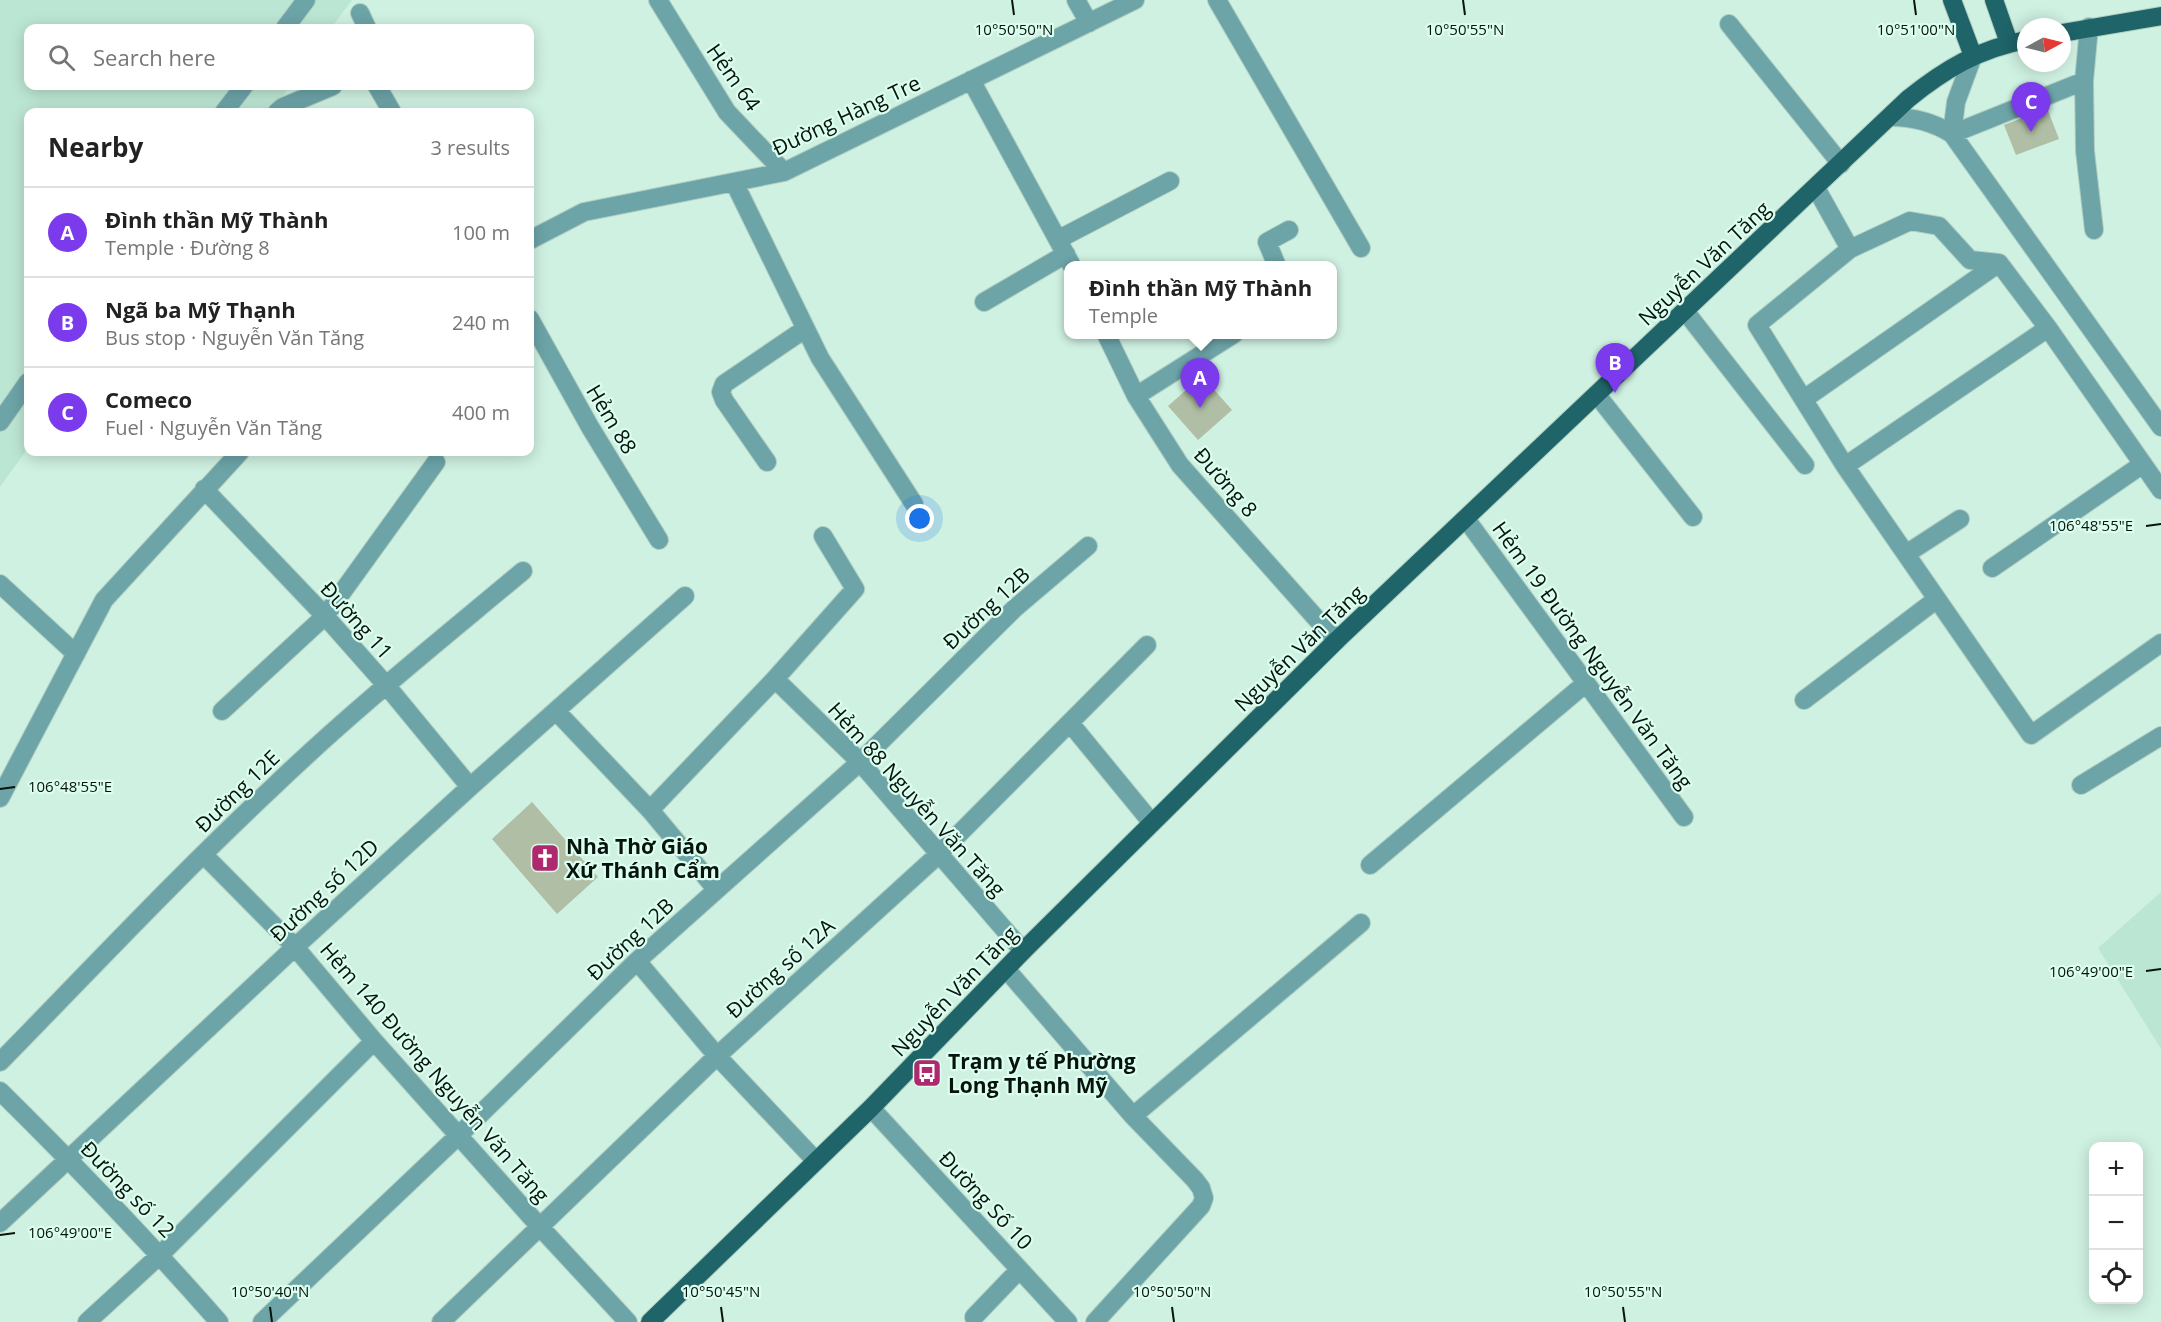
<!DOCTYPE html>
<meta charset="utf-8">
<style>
body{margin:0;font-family:"Open Sans",sans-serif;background:#f2f2f2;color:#222}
.controls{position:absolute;right:18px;bottom:18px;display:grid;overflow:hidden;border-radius:12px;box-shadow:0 3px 15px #0003}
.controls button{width:54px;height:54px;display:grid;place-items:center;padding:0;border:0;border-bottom:2px solid #e0e0e0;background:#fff;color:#222;font:30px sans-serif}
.compass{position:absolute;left:2017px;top:18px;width:54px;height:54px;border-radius:50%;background:#fff;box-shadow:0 3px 15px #0003;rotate:83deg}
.you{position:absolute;left:920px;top:519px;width:21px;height:21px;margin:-15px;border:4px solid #fff;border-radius:50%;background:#1a73e8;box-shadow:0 0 0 9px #1a73e833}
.badge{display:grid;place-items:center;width:39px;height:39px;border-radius:50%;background:#7c3aed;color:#fff;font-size:20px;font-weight:700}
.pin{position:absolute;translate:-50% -50px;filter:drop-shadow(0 2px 3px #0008)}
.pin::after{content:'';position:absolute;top:32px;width:21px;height:18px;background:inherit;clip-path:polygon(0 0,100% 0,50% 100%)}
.popup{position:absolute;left:1064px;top:261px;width:273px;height:78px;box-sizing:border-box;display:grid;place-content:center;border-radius:12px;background:#fff;filter:drop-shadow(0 2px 4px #0005);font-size:20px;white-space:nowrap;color:#767676}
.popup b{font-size:22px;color:#222}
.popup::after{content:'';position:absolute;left:50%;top:100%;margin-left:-12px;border:12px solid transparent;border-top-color:#fff}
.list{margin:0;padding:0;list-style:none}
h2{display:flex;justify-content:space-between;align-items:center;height:78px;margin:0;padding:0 24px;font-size:26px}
h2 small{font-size:20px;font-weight:400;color:#767676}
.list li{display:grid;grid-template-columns:39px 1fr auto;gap:18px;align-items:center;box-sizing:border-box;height:90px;padding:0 24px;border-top:2px solid #e0e0e0}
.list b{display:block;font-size:22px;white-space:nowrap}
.list p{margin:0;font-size:20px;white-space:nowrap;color:#767676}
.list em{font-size:20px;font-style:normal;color:#767676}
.icon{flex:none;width:33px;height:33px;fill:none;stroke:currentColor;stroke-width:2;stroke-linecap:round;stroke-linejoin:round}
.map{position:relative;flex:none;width:2161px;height:1322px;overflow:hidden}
.search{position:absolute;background:#fff;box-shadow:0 3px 15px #0003;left:24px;top:24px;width:510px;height:66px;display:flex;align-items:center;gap:15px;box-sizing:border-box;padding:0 21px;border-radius:12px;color:#767676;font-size:22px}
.panel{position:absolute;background:#fff;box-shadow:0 3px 15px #0003;left:24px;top:108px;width:510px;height:348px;border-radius:12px}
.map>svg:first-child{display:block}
.built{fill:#bce6d4}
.building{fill:#afbea4}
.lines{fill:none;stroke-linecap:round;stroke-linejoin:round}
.minor-casing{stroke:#afcdc0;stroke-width:20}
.major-casing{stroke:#afcdc0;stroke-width:20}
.minor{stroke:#6ca4a8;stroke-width:18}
.major{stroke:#1f6469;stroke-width:18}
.ticks{fill:none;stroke:#07130e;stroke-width:2}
.labels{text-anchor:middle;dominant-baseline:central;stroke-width:4.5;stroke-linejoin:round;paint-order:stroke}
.street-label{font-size:21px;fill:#07130e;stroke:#dcfeef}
.poi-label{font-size:21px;font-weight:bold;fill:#07130e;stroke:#dcfeef;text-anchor:start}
.ticks-label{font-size:15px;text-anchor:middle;fill:#07130e;stroke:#dcfeef;stroke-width:4.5;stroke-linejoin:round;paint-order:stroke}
</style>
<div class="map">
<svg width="2161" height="1322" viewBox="0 0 2161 1322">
<rect width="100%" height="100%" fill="#cff1e2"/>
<!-- built -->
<path class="built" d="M0,0H352L331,28H28V86H290L271,112H28V448L0,487Z
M2161,892V1049L2098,948Z"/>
<!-- building -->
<path class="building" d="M2047,108L2059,139L2016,155L2004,125Z
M1202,376L1232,410L1198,440L1168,406Z
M532,802L598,877L557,914L492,839Z"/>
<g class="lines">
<!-- minor casing -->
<g class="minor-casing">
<path id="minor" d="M658,0L727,112L784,172
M1076,0L1089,23
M1217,0L1361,248
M360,13L367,28
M1729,24L1841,164
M2089,27L2084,81L2085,151L2094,230
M285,28L306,0
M1973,56L1956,102L1952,134L2084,81
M971,80L1072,266
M377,86L392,112
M224,112L244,86
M277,112L283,107L333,86
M1891,117C1914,117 1933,122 1952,134L2161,427
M734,182L820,358L914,504
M1816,188L1850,249
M1059,239L1170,181
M530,240L584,212L784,172L1135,0
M1277,266L1267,242L1289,230
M984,302L1066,254
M1685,311L1805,465
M530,319L590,427L659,540
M1106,334L1136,396L1180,465L1315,617L1337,640
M1597,395L1693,517
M1136,396L1234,334
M1804,399L1999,263
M0,422L28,382
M767,462L724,400L721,392L724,384L805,329
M1845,466L2048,328
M204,489L325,616L386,685L470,787
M2161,490L2048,328L1999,263L1970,260L1939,226L1910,221L1850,249L1757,325L1845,466L2031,735L2161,643
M1466,519L1684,817
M1906,554L1960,519
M1992,568L2143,464
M0,584L76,654
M775,679L860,762L1023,951
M1804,700L1937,599
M222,711L325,616L436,462
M556,711L650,810L716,889
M1070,723L1152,823
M2081,785L2161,736
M0,798L104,600L240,452
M650,810L775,679L855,589L823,536
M204,855L295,947L374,1041L541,1228L628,1322
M1370,865L1586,683
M637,961L717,1056L816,1161
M1006,969L1133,1116L1195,1180L1201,1188L1204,1198L1201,1206L1095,1322
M0,1062C90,970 178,876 272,788C352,711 438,642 523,571
M0,1091C76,1166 149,1242 219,1322
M871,1108L1068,1322
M1133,1116L1361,923
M0,1223L295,947L470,787L685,596
M974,1317L1019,1270
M87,1322L160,1255L374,1041
M262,1322L459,1135L637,961L860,762L1014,609L1088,546
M441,1322L717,1056L939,854L1147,645"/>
</g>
<!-- major casing -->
<g class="major-casing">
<path id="major" d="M1952,0L1973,56
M1994,0L2009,43
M2062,33L2161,16
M650,1322L871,1108L1023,951L1337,640L1908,99C1945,69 1979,49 2026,40"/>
</g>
<!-- minor -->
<use href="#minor" class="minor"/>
<!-- major -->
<use href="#major" class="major"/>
</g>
<!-- ticks -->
<path class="ticks" d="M1012,0L1014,15M1463,0L1465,15M1914,0L1916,15M2146,526L2161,524M0,789L15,787M2146,971L2161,969M0,1235L15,1233M270,1307L272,1322M721,1307L723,1322M1172,1307L1174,1322M1623,1307L1625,1322"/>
<!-- icons -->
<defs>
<g id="church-square" transform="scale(1.5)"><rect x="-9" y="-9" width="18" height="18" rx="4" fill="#af296e" stroke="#dcfeef"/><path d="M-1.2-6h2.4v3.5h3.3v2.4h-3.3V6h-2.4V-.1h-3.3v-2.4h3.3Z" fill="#fff"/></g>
<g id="bus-square" transform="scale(1.5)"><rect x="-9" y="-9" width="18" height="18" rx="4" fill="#af296e" stroke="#dcfeef"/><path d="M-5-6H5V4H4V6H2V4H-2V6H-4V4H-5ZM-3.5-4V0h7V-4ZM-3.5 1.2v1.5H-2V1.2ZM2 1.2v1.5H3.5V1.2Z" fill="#fff"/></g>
</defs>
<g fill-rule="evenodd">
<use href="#church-square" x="545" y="858"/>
<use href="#bus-square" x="927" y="1073"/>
</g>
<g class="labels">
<!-- street labels -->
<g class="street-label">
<text transform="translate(734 77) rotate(55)">Hẻm 64</text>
<text transform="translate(846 115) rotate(-25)">Đường Hàng Tre</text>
<text transform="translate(1704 263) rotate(-43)">Nguyễn Văn Tăng</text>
<text transform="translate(612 419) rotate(59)">Hẻm 88</text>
<text transform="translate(1226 482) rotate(49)">Đường 8</text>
<text transform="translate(986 608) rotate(-43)">Đường 12B</text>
<text transform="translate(357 620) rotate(48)">Đường 11</text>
<text transform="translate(1299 648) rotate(-44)">Nguyễn Văn Tăng</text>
<text transform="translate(1593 655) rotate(54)">Hẻm 19 Đường Nguyễn Văn Tăng</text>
<text transform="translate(237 791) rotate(-44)">Đường 12E</text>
<text transform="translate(917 799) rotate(48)">Hẻm 88 Nguyễn Văn Tăng</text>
<text transform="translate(324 890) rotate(-43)">Đường số 12D</text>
<text transform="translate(630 939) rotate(-43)">Đường 12B</text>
<text transform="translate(780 968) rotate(-42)">Đường số 12A</text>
<text transform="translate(954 991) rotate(-46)">Nguyễn Văn Tăng</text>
<text transform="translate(435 1072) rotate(49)">Hẻm 140 Đường Nguyễn Văn Tăng</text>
<text transform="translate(128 1189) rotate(46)">Đường số 12</text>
<text transform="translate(986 1200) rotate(47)">Đường Số 10</text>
</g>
<!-- poi labels -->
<g class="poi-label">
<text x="566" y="846">Nhà Thờ Giáo<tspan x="566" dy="24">Xứ Thánh Cẩm</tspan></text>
<text x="948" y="1061">Trạm y tế Phường<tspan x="948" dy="24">Long Thạnh Mỹ</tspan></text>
</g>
</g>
<g class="ticks-label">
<text x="1014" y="35">10°50'50"N</text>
<text x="1465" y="35">10°50'55"N</text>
<text x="1916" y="35">10°51'00"N</text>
<text x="2091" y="531">106°48'55"E</text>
<text x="70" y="792">106°48'55"E</text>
<text x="2091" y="977">106°49'00"E</text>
<text x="70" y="1238">106°49'00"E</text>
<text x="270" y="1297">10°50'40"N</text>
<text x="721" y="1297">10°50'45"N</text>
<text x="1172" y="1297">10°50'50"N</text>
<text x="1623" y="1297">10°50'55"N</text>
</g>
</svg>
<div class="controls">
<button>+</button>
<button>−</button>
<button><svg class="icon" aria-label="locate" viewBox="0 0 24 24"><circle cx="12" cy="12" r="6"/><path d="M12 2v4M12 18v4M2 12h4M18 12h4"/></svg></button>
</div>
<svg class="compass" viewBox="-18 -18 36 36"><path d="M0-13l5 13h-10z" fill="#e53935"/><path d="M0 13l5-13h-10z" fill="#767676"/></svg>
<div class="you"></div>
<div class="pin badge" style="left:1200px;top:408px">A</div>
<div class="popup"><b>Đình thần Mỹ Thành</b>Temple</div>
<div class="pin badge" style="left:1615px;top:393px">B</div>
<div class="pin badge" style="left:2031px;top:132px">C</div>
<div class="search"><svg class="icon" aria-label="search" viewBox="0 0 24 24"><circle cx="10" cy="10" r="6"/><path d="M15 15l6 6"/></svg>Search here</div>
<section class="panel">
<h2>Nearby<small>3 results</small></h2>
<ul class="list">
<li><span class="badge">A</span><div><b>Đình thần Mỹ Thành</b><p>Temple · Đường 8</p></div><em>100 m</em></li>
<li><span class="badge">B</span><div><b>Ngã ba Mỹ Thạnh</b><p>Bus stop · Nguyễn Văn Tăng</p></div><em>240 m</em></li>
<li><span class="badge">C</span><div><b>Comeco</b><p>Fuel · Nguyễn Văn Tăng</p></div><em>400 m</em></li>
</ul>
</section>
</div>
